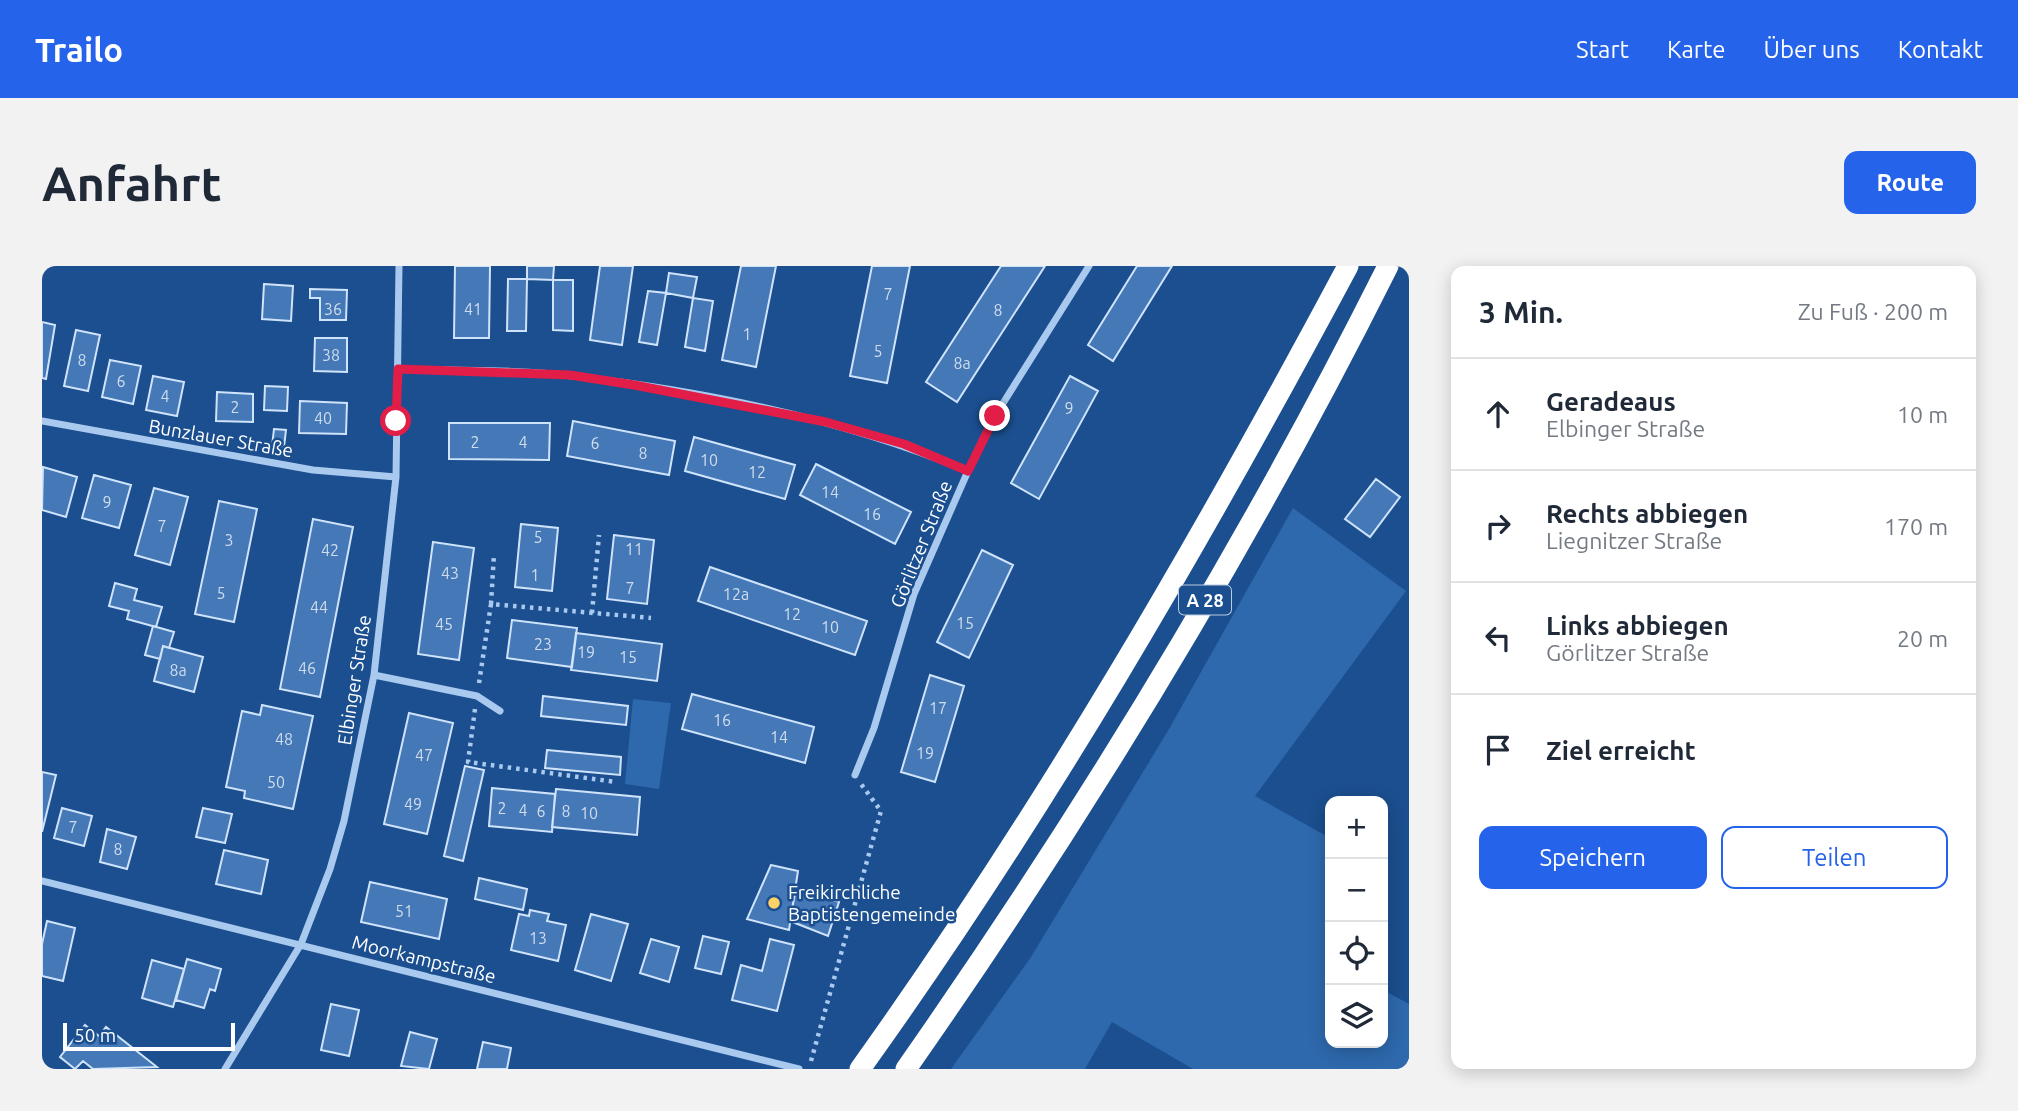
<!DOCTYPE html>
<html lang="de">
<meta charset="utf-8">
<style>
body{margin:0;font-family:Ubuntu,sans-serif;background:#f2f2f3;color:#1f2937}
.controls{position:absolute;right:21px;bottom:21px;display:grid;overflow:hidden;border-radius:14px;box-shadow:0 4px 18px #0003}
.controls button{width:63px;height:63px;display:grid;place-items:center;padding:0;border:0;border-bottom:2px solid #e0e1e3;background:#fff;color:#1f2937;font:35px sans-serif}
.scale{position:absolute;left:21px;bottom:18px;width:172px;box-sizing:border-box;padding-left:7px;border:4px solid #fff;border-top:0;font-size:19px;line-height:24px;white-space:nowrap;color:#fff;-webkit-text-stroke:5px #1b4f8f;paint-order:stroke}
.stop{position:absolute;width:21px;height:21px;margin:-16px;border:5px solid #e11d48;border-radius:50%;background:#fff}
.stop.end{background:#e11d48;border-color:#fff;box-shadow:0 2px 7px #0008}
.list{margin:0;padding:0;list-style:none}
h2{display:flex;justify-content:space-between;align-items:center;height:91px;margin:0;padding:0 28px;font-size:30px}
h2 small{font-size:23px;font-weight:400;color:#747a83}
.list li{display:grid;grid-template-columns:46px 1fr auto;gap:21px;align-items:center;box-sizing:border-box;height:112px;padding:0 28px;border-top:2px solid #e0e1e3}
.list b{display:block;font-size:26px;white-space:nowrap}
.list p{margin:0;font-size:23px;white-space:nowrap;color:#747a83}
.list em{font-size:23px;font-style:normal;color:#747a83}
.actions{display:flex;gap:14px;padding:21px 28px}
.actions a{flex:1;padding:16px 0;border:2px solid #2563eb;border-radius:14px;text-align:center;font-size:24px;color:#2563eb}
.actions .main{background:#2563eb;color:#fff}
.icon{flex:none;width:38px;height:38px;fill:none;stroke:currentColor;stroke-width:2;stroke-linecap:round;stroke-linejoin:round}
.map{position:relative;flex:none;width:1367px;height:803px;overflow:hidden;border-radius:14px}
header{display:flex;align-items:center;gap:42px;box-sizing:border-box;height:98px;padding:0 35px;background:#2563eb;color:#fff}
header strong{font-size:33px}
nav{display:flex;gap:38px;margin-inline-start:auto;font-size:24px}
.intro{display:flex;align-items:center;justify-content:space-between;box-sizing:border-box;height:168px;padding:0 42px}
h1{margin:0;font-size:49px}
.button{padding:18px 32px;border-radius:14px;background:#2563eb;color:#fff;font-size:24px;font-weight:700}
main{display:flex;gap:42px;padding:0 42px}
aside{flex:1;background:#fff;border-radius:14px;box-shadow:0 4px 18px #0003}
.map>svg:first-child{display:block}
.green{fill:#2e69ad}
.building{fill:#4478b7;stroke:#cfe3fa;stroke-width:2}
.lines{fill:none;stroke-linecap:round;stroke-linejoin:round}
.path{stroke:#a9c9ee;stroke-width:4.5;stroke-dasharray:3.5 5;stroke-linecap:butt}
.minor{stroke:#a9c9ee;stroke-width:7}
.motorway{stroke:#fff;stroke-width:21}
.route{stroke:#e11d48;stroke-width:9}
.poi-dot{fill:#ffd166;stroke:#1b4f8f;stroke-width:2.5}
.labels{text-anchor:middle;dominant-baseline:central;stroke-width:5;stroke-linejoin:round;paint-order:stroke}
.number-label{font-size:16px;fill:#d0dded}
.shield{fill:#1b4f8f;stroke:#bbcadd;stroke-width:2}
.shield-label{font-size:18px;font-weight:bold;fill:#fff}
.street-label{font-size:19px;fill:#fff;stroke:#1b4f8f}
.poi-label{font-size:19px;fill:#fff;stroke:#1b4f8f;text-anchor:start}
</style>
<header>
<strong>Trailo</strong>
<nav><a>Start</a><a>Karte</a><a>Über uns</a><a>Kontakt</a></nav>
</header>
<div class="intro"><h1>Anfahrt</h1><a class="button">Route</a></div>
<main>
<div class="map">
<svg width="1367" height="803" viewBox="0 0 1367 803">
<rect width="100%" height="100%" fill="#1b4f8f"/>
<!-- green -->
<path class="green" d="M1251,242L1364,325L1213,530L1288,572V777H1341V724L1367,738V803H1151L1070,756L1043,803H909L989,691L1127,463Z
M591,433L629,437L617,523L583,518Z"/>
<!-- building -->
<path class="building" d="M413,0H448L447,72H412Z
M485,0H512L511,14L485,13Z
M558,0H591L580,79L548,74Z
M699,0H734L714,101L680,94Z
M830,0H868L845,117L808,110Z
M959,0H1003L915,136L884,116Z
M1095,0H1130L1071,95L1046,79Z
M627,7L655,11L651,32L624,27Z
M466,13H485L484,65H465Z
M511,14H531V65L511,64Z
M222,18L251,20L249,55L220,53Z
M268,23L305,24L304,54H278V32H268Z
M606,25L624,27L615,79L597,76Z
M651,32L671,35L663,85L643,81Z
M0,56L13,59L4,113L0,112Z
M34,64L58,69L46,125L22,120Z
M273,72H305V106L272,105Z
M68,94L99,100L91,138L60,131Z
M111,110L142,116L135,150L104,144Z
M1028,110L1056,125L997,233L969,217Z
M223,120L246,121L245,145L222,144Z
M175,126L211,128V156L174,155Z
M258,135L305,137L304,168L257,167Z
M531,155L633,175L627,209L525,190Z
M407,157H508L507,194L407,193Z
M232,163L244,164L242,181L230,180Z
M652,171L753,199L743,233L643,205Z
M774,198L869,246L853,278L758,229Z
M1,201L35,211L24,251L0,244Z
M52,209L89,219L77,262L40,252Z
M1334,213L1358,231L1328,271L1303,253Z
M112,222L146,231L128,299L93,289Z
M177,235L215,243L192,356L153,348Z
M271,253L311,261L278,431L238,423Z
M479,258L516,262L510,325L473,321Z
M572,269L612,274L605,338L565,333Z
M391,276L432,282L417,394L376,388Z
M940,284L971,299L927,392L895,376Z
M668,301L825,355L813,389L656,335Z
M73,317L95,323L92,334L120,341L114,361L85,353L87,345L67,340Z
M470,354L535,362L530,401L465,392Z
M111,360L132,366L127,382L121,380L118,393L103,389Z
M534,367L620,378L615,415L529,404Z
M121,380L161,391L152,426L112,415Z
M888,409L922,420L893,516L859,506Z
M650,428L772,461L763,497L640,463Z
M501,430L586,440L584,459L499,450Z
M220,439L271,450L251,543L202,532L203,525L184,521L200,445L218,449Z
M367,447L411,457L385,568L342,558Z
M505,484L579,491L578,509L503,502Z
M423,500L442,504L421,595L402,590Z
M0,506L14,509L0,566Z
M450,522L513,528L510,566L447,560Z
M514,523L598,531L595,569L510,561Z
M20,542L50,550L42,580L12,572Z
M161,542L190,548L183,577L154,571Z
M65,563L94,571L85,603L58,596Z
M182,584L226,594L219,628L174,618Z
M729,599L756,605L747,664L705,653Z
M437,612L485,623L481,644L433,633Z
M328,616L405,633L397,673L319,656Z
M754,621L797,636L786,670L748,655Z
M488,644L507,648L505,655L524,659L516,695L469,684L477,648L487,650Z
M549,648L586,658L569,715L533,704Z
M5,655L33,662L21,715L0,710V678Z
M661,670L687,676L679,708L653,702Z
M609,673L637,681L627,716L598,707Z
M728,673L752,679L735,745L690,734L699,699L720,705Z
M145,693L179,703L173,725L168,723L162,742L134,734Z
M110,694L142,703L131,741L100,732Z
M289,738L317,744L307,790L279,784Z
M43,759L57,770L64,761L115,801L51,803L41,795L33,803L18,791Z
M368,766L395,773L387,803L359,800Z
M441,776L469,782L465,803H435Z"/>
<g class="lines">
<!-- path -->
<path class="path" d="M449,338L452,288
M550,347L557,269
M437,417L449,338L609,352
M433,443L426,496L574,516
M769,795L839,545L819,518"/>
<!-- minor -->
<path class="minor" d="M356,103C413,105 473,103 530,110C664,125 801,153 926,205
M0,155L271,204L354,211
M332,409L435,430L458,445
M813,509L832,462L872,328L926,205L953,150L1047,0
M0,615L757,803
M183,803L259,678L288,603L302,555L332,409L354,211L357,0"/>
<!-- motorway -->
<path class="motorway" d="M818,803C1001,548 1158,277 1306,0
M864,803C1041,550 1208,276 1346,0"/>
</g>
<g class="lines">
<!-- route -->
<path class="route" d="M354,155L356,103L528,109L592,119L784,156L862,178L926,205L953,150"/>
</g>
<!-- markers -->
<circle class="poi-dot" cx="732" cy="637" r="7"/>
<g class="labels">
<!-- number labels -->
<g class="number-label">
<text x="846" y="28">7</text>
<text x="291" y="43">36</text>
<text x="431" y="43">41</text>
<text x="956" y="44">8</text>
<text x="705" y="68">1</text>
<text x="836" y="85">5</text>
<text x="289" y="89">38</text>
<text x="40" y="94">8</text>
<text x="920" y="97">8a</text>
<text x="79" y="115">6</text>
<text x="123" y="130">4</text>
<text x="193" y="141">2</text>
<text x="1027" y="142">9</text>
<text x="281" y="152">40</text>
<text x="433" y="176">2</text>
<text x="481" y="176">4</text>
<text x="553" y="177">6</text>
<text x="601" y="187">8</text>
<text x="667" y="194">10</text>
<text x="715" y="206">12</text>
<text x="788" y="226">14</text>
<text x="65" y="236">9</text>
<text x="830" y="248">16</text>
<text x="120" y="260">7</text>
<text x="496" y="271">5</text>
<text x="187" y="274">3</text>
<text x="592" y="283">11</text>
<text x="288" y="284">42</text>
<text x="408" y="307">43</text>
<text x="493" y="309">1</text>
<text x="588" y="322">7</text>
<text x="179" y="327">5</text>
<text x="694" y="328">12a</text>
<text x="277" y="341">44</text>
<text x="750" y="348">12</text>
<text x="923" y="357">15</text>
<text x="402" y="358">45</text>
<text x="788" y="361">10</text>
<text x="501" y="378">23</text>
<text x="544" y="386">19</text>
<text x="586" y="391">15</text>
<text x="265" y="402">46</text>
<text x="136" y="404">8a</text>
<text x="896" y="442">17</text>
<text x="680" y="454">16</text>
<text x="737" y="471">14</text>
<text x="242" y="473">48</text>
<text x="883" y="487">19</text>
<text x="382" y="489">47</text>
<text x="234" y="516">50</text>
<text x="371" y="538">49</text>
<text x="460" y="542">2</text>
<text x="481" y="544">4</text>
<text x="499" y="545">6</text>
<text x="524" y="545">8</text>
<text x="547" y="547">10</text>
<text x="31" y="561">7</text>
<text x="76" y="583">8</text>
<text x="362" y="645">51</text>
<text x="496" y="672">13</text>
</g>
<!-- shield labels -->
<rect class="shield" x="1137" y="319.5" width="52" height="29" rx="5"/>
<g class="shield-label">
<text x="1163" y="334">A 28</text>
</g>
<!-- street labels -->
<g class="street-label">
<text transform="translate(179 172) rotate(10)">Bunzlauer Straße</text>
<text transform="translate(879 278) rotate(-68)">Görlitzer Straße</text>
<text transform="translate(312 414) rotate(-81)">Elbinger Straße</text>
<text transform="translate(382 693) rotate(14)">Moorkampstraße</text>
</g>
<!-- poi labels -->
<g class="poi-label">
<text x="746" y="626">Freikirchliche<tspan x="746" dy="22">Baptistengemeinde</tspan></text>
</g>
</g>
</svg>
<div class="controls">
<button>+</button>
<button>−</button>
<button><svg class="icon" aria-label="locate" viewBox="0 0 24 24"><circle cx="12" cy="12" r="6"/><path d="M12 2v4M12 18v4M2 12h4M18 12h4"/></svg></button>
<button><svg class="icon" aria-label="layers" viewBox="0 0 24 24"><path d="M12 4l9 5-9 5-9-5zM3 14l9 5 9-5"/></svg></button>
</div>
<div class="scale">50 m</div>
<div class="stop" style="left:354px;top:155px"></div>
<div class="stop end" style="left:953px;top:150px"></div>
</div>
<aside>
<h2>3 Min.<small>Zu Fuß · 200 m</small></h2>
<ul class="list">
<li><svg class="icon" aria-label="ahead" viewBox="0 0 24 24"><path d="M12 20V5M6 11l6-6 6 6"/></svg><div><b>Geradeaus</b><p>Elbinger Straße</p></div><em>10 m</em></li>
<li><svg class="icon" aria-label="right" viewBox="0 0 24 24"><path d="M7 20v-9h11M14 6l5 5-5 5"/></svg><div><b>Rechts abbiegen</b><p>Liegnitzer Straße</p></div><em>170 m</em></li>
<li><svg class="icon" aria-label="left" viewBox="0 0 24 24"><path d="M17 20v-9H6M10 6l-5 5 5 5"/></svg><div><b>Links abbiegen</b><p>Görlitzer Straße</p></div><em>20 m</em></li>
<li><svg class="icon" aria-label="arrive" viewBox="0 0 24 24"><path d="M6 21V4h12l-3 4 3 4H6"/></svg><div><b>Ziel erreicht</b></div></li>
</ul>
<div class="actions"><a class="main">Speichern</a><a>Teilen</a></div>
</aside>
</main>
